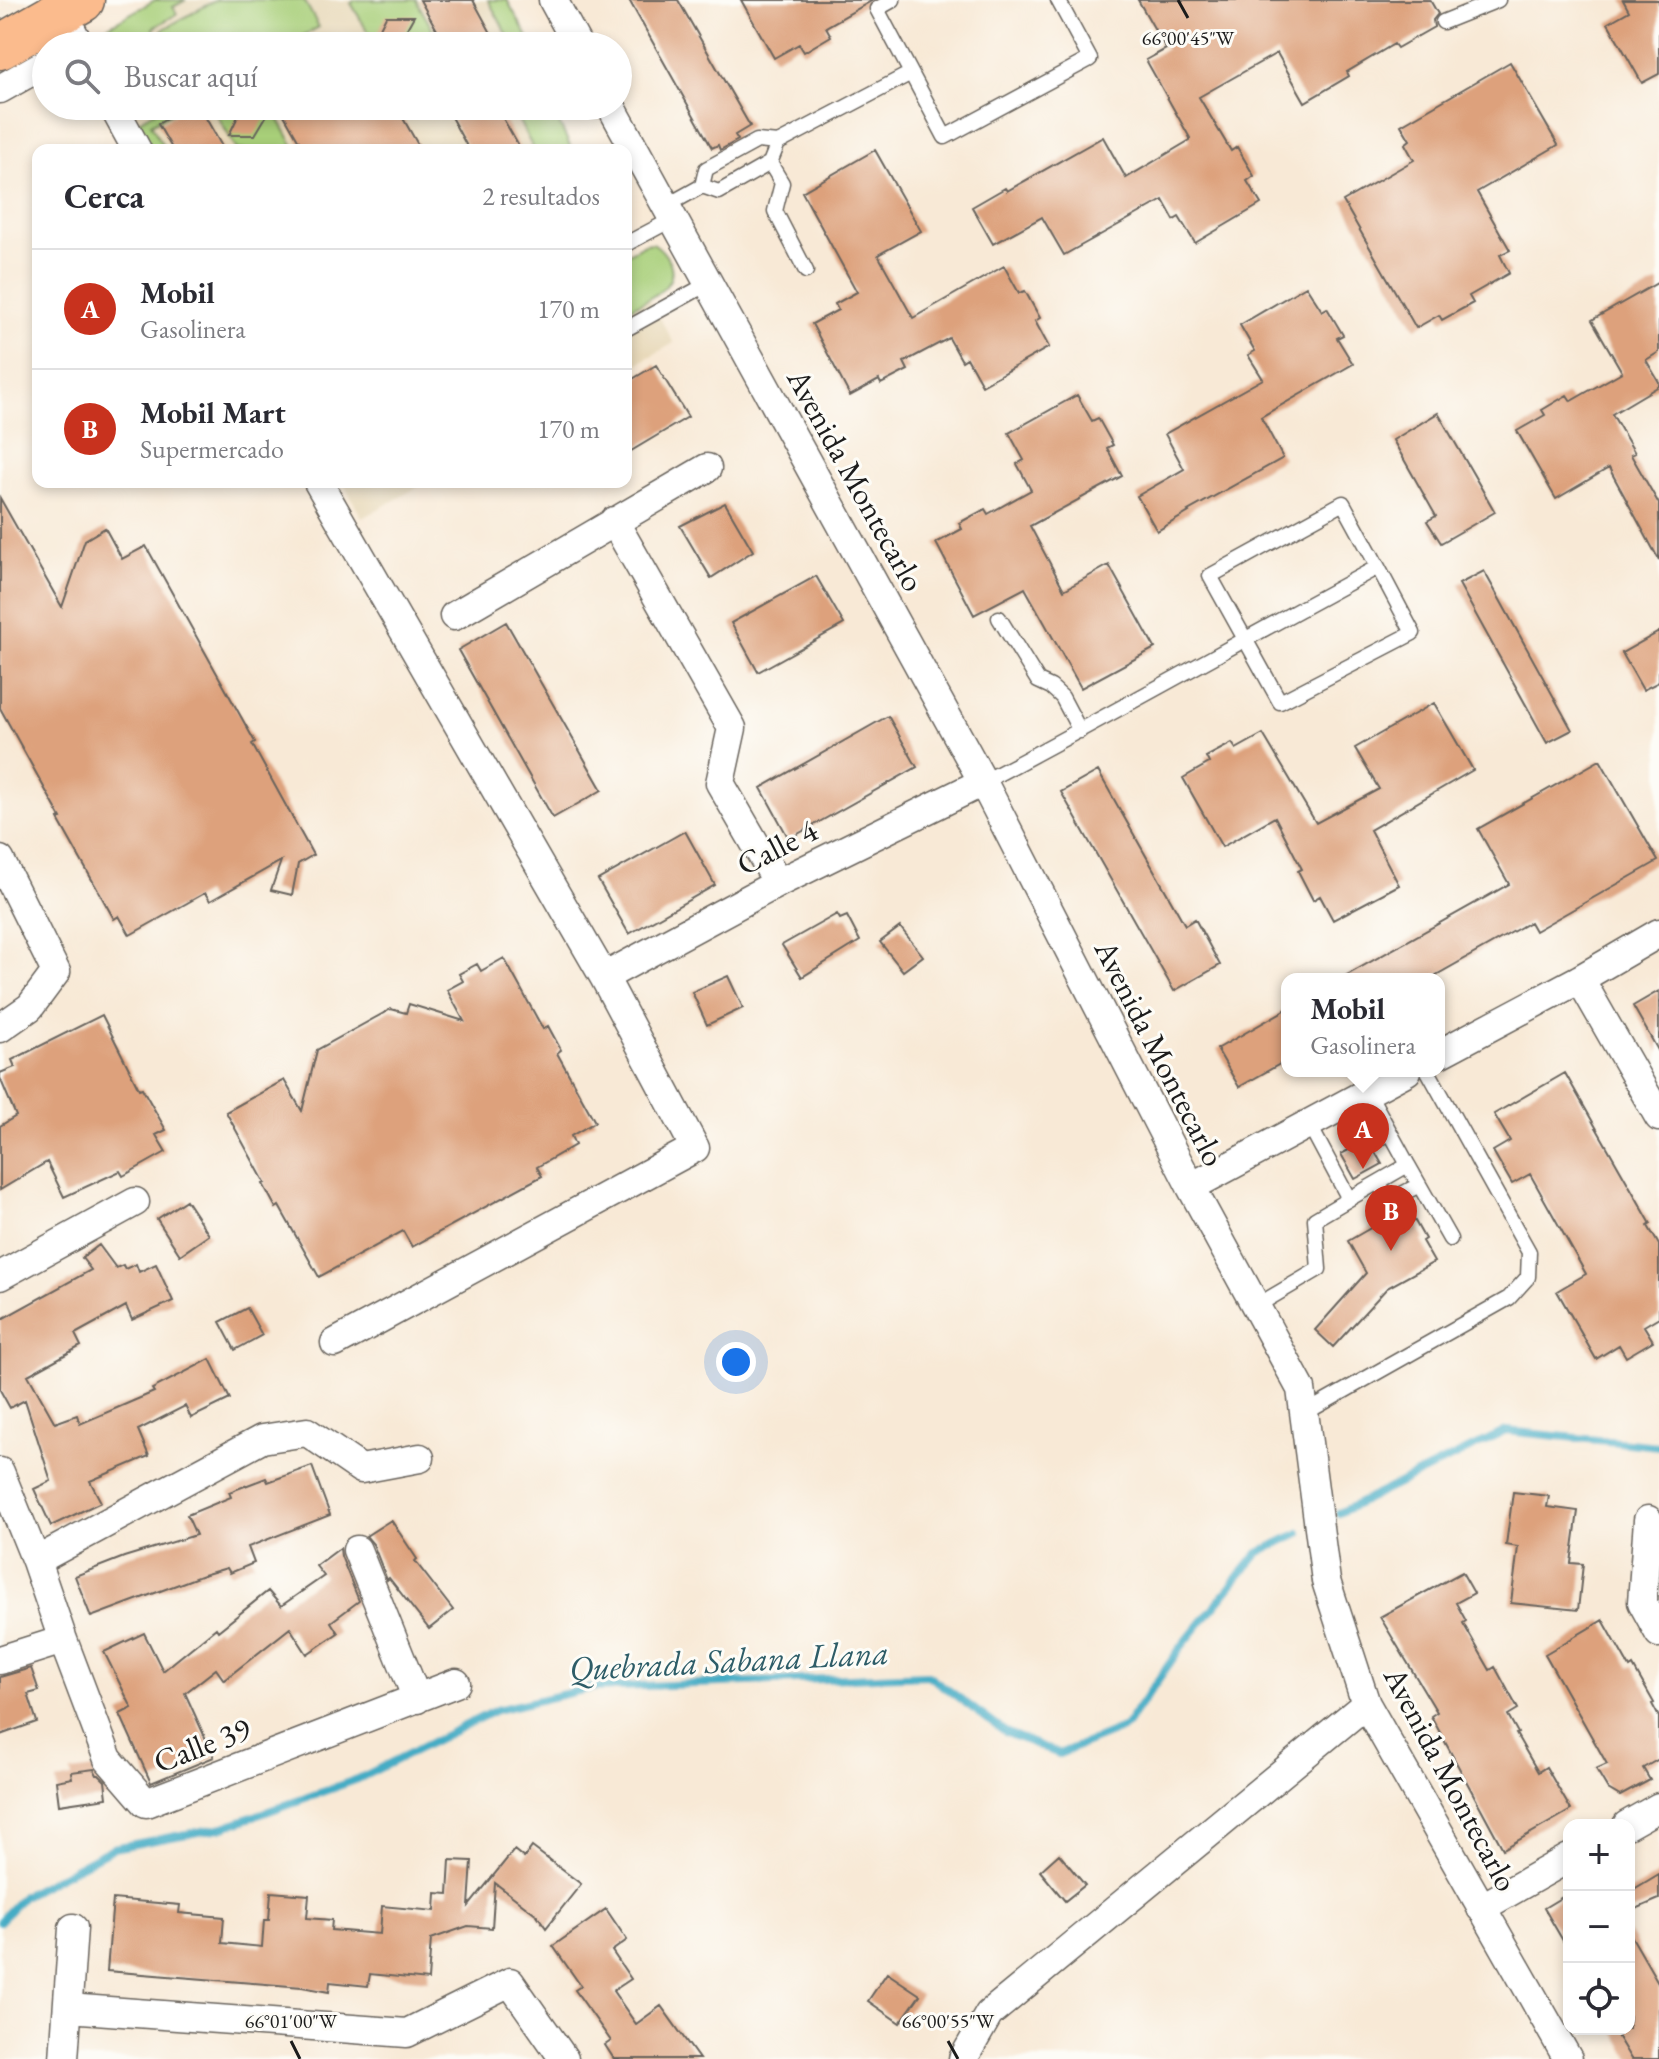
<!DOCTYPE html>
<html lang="es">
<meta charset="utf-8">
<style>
body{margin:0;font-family:"EB Garamond",serif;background:#f2f2f3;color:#2b2b33}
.controls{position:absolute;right:24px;bottom:24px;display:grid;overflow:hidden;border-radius:16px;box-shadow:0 4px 12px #0003}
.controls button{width:72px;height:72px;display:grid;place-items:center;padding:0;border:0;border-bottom:2px solid #e1e1e2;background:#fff;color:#2b2b33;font:40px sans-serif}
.you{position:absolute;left:736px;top:1362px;width:28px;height:28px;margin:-20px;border:6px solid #fff;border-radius:50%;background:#1a73e8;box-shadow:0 0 0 12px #1a73e833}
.badge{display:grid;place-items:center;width:52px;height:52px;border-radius:50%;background:#c8321e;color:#fff;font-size:26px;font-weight:700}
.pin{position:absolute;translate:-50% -66px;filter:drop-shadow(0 2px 4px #0008)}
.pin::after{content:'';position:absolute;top:42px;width:28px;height:24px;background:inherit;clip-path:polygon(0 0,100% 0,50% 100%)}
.popup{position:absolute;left:1281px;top:973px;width:164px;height:104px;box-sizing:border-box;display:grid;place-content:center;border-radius:16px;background:#fff;filter:drop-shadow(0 2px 6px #0005);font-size:26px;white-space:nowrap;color:#7c7c81}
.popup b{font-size:30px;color:#2b2b33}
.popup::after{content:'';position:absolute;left:50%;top:100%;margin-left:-16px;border:16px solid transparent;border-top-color:#fff}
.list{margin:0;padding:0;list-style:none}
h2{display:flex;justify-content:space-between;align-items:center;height:104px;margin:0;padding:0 32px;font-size:34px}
h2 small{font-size:26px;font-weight:400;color:#7c7c81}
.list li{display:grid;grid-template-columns:52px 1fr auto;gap:24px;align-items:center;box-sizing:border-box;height:120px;padding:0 32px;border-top:2px solid #e1e1e2}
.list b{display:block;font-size:30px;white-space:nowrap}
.list p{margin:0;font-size:26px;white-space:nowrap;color:#7c7c81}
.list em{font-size:26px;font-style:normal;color:#7c7c81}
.icon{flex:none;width:44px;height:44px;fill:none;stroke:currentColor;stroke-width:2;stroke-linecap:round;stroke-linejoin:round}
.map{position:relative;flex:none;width:1659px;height:2059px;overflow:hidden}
.search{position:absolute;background:#fff;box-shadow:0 4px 12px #0003;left:32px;top:32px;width:600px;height:88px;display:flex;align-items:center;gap:20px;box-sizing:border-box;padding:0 28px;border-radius:44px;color:#7c7c81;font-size:30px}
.panel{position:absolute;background:#fff;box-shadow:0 4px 12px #0003;left:32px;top:144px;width:600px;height:344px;border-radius:16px}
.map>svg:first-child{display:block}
.built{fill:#e8d9ba}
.green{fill:#a8cf79;stroke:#62764a;stroke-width:2}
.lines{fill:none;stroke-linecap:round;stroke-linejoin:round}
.stream{stroke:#45acc5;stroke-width:8}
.building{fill:#dda17c}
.service-casing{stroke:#69645d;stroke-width:17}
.minor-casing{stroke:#69645d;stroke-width:31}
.trunk-casing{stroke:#69645d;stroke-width:47}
.service{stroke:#fff;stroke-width:14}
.minor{stroke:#fff;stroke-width:28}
.trunk{stroke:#fbbb8d;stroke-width:44}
.ticks{fill:none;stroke:#1c1c1c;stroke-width:3}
.labels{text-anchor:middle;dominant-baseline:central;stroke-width:6;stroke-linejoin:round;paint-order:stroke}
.street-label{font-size:32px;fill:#1c1c1c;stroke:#fdfcf7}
.water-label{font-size:34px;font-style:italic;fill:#2e5d68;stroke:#fdfcf7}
.ticks-label{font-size:20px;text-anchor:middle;fill:#1c1c1c;stroke:#fdfcf7;stroke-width:6;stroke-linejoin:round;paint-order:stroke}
</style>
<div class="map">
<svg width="1659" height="2059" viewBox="0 0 1659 2059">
<rect width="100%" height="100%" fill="#fdfcf7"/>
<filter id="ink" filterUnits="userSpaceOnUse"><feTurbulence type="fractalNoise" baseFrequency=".0125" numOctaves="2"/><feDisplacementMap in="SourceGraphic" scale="16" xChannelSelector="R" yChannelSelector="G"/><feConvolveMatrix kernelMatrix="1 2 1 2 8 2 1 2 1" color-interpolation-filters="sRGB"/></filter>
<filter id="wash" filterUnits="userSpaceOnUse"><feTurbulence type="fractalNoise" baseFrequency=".006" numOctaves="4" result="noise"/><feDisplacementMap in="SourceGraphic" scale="32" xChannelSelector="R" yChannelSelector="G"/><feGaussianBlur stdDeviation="1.8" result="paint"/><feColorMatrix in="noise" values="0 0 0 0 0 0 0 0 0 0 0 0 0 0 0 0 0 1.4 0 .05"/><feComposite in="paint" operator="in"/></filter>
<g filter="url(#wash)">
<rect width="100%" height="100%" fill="#f8e9d6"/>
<!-- built -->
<path class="built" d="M155,0H507L533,46H92Z
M126,106H551L572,150H151Z
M626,258L674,343L626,370Z
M343,482H427L362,518Z"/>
<!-- green -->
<path class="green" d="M155,0H186L173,7L177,14L153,28L156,34L135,46H92L87,38Z
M216,0H304L319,27L284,46H171L162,30Z
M356,0H416L442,46H376L351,3Z
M488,0H507L533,46H504L511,41Z
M165,106H184L151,124L165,150H151L135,123Z
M212,106H271L296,150H237Z
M511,106H551L572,150H534Z
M653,243C661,248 666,254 670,263C680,289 643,301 626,310V254L645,244Z"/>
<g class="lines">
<!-- stream -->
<path class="stream" d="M1339,1513L1506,1431L1659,1446
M0,1921L23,1896L113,1848L224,1827L358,1779L496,1710L591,1688L928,1675L1005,1732L1059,1754L1125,1727L1181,1647L1258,1553L1299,1533"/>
</g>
<g id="blocks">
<!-- building -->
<path class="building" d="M420,0H473L491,33L467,46H446Z
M629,0H678L750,126L735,135L738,140L720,150L718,145L712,148Z
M741,0H873L826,27L831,36L804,52L799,44L774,58Z
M1138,0H1430L1438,14L1433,20L1434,27L1397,48L1394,44L1347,72L1349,76L1305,102L1277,53L1199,97L1231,151L1237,147L1254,176L1247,181L1261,204L1195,243L1179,217L1174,220L1163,200L1064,255L1042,217L993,244L972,207L1005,188L1007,191L1103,137L1126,178L1190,140V138L1146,60L1166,49Z
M1623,0H1659V74L1642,83L1608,23L1629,11Z
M386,16H414L400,41L374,40Z
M1510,62L1558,145L1477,192L1510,250L1500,255L1509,273L1469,296L1473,303L1442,320L1439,315L1416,328L1343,201L1414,160L1405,144L1410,140L1401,125Z
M188,106H199L224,150H173L158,124Z
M279,106H396L421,150H304Z
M445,106H496L521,150H469Z
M241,110H270L255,135H229Z
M875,150L921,231L878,255L913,318L1004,266L1019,293L1025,291L1040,318L1035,321L1049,347L982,385L967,358L962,361L949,338L904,362L908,370L881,384L879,380L850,396L812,324L838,310L835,304L857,292L802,192Z
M1659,282V352L1646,360L1659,382V386L1612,414L1635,453L1631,455L1659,504V560L1609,468L1556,499L1517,431L1545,415L1542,410L1567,395L1571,401L1622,372L1592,320Z
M1306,286L1322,311L1327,308L1343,335L1337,338L1353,364L1261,417L1283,458L1188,511L1189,512L1157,531L1137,496L1184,469L1165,434L1263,379L1248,355L1255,351L1240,325Z
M656,365L688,417L626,454V383Z
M1077,395L1092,421L1098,418L1113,445L1107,448L1122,476L1030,526L1064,590L1109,565L1155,648L1081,688L1025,588L974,615L936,543L962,529L959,523L985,509L988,514L1031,490L1017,464L1024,460L1009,433Z
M1438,413L1495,512L1441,543L1427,521L1436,516L1393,440Z
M0,498L62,607L85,540L105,528L122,559L146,546L255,742L252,744L313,855L298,864L292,895L271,890L281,861L210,901L205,893L130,935L119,916L114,919L58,819L61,818L0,708Z
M725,503L753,551L711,578L680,526Z
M1484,571L1572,730L1547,743L1459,584Z
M816,576L844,624L758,672L731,623Z
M506,622L602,790L553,818L458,650Z
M1659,632V682L1643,690L1622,653Z
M1434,703L1473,770L1370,830L1399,885L1333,920L1320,896L1313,900L1298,871L1302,869L1275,817L1222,847L1183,778L1209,763L1206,757L1232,743L1236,749L1263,734L1316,823L1379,789L1355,748Z
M888,716L917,767L789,839L761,788Z
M1600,760L1658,861L1535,931L1530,922L1429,979H1340L1509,884L1478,829Z
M1098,771L1185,925L1195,919L1220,965L1174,991L1061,792Z
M685,831L715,885L629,934L598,880Z
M837,914L840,919L847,916L860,941L802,977L782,945Z
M900,927L923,956L903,971L880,942Z
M504,958L543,1029L548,1026L561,1050L557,1053L595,1122L571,1136L575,1145L537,1167L542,1176L412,1247L403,1231L319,1277L279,1206L276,1208L263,1184L265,1183L226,1112L284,1080L302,1111L317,1050L391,1009L406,1013L409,1004L464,1021L447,990L463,981L459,974L477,964L481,971Z
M728,976L743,1008L707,1025L692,992Z
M1659,991V1052L1633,1006Z
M1287,1009V1060L1239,1087L1217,1049Z
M102,1015L139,1089L142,1088L166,1130L156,1135L166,1152L123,1176L120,1171L64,1197L47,1162L0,1190V1126L16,1116L0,1078V1073L15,1067L12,1060Z
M1565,1073L1651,1224L1648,1226L1659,1245V1317L1644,1326L1653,1341L1626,1357L1619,1345L1596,1359L1557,1291L1586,1274L1530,1174L1512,1184L1493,1151L1510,1141L1494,1114Z
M1360,1144L1365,1152H1375L1382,1164L1355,1179L1341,1154Z
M186,1200L209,1235L180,1255L157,1219Z
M1407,1207L1425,1239L1422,1241L1434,1262L1387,1288L1333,1347L1315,1330L1366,1273L1348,1241Z
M99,1245L116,1268L123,1265L125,1269L136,1264L139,1272L156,1264L173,1301L132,1320L126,1306L75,1334L81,1346L28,1375L55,1423L77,1415L80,1424L154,1392L152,1389L210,1359L230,1399L191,1418L185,1406L138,1430L149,1456L90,1481L101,1502L51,1526L34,1489L51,1481L25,1400L10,1408L0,1390V1320L91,1270L82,1258Z
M247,1308L262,1335L235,1350L220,1322Z
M312,1466L330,1515L248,1547L254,1563L230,1573L227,1568L203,1575L91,1617L75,1576L124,1557L196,1535L187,1515L231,1497L229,1492L266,1478L268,1482Z
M1513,1492L1549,1496L1547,1507L1578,1511L1571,1563L1583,1564L1578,1610L1511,1603L1518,1547L1506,1545Z
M391,1520L417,1559L415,1561L453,1610L429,1629L389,1578L387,1580L373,1544L366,1536Z
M340,1548L341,1556L359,1601L331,1622L338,1633L307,1654L290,1628L224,1680L216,1669L185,1693L214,1757L151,1783L120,1714L132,1708L104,1652L144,1633L163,1671L216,1628L218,1631L268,1591L281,1606L324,1576L316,1566Z
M1462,1572L1474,1593L1456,1603L1466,1621L1463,1623L1490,1670L1495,1667L1518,1709L1508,1715L1518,1733L1516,1734L1538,1772L1546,1767L1571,1810L1503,1849L1431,1716L1437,1712L1380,1617Z
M1603,1620L1630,1668L1633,1666L1654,1703L1652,1704L1659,1717V1759L1643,1768L1650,1780L1620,1796L1608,1789L1596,1769L1607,1764L1545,1654Z
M31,1668L39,1691L28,1694L37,1722L0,1735V1677Z
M94,1769L97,1775H99L105,1781L107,1798L59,1805L56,1781L72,1778L71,1772Z
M532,1847L581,1884L546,1928L537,1915L495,1883L492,1928L468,1926L431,1939L428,1980L370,1974L368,1986L330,1982L329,1992L302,1987L107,1971L113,1899L180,1905L179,1913L224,1917L222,1943L262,1947L264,1920H269L271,1892L309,1895L307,1918L332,1920L331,1930L380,1934L382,1906L435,1911L436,1893L448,1894L450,1860L472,1861L469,1906L514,1850L524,1858Z
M1059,1854L1085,1885L1065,1901L1040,1871Z
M1659,1874V1899L1629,1912V1892Z
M1569,1893V1951L1544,1908Z
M606,1909L627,1940L612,1951L631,1979L613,1991L636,2024L661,2006L699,2059H614L605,2045L611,2041L575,1990L581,1986L553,1946Z
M1629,1932L1659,1984V2059H1631L1613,2029H1629Z
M887,1973L920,1995L900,2023L868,2001Z"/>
</g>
</g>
<g filter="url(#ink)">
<use href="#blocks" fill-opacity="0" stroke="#69645d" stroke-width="2"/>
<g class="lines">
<!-- service casing -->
<g class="service-casing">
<path id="service" d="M893,0L877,9L945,137L1090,59L1058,0
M1443,22L1498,0
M778,143L911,73
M770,163L782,183L775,211L806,271
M666,206L702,186L719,192L770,163L778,143L757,141L706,169L702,186
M626,244L673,219
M626,329L709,283
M999,618L1038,681L1051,687L1062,697L1080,731
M983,782C1116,712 1246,638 1378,567L1343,503L1210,576L1280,702L1413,633L1378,567
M1370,1143L1389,1133
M1408,1165L1450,1239
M1379,1183L1389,1201L1419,1185
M1349,1199L1408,1165L1368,1092
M1256,1306L1319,1269L1315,1219L1349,1199L1309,1124
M1305,1413L1509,1298L1528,1277L1529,1252L1428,1071"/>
</g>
<!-- minor casing -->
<g class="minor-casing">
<path id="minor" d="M553,0L578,46
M62,12L80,46
M0,89L46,63
M113,106L137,150
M611,106L983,782L1191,1187L1301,1389L1326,1581L1366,1704L1568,2059
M318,482L604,977L695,1148L335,1343
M614,521L732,728L720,783L778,883
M454,616L707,468
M0,860L56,972L30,1007L0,1028
M604,977L778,883L983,782
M1580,979L1659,1117
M1439,1054L1580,979L1659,933
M1191,1187L1407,1071
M0,1276L135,1202
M0,1472L36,1561L63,1640L108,1759L146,1803L456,1683
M1648,1520L1642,1602L1659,1633
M357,1550L417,1699
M36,1561L262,1439L307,1432L361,1469L420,1458
M0,1660L63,1640
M1627,1825L1659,1807
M1481,1908L1569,1858
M68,2008L407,2033L510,1982L564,2059
M64,2059L73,1928
M963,2059L989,2014L1366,1704"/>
</g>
<!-- trunk casing -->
<g class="trunk-casing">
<path id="trunk" d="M0,47L82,0"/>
</g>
<!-- service -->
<use href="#service" class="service"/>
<!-- minor -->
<use href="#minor" class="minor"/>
<!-- trunk -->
<use href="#trunk" class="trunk"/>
</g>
</g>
<!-- ticks -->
<path class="ticks" d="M1178,0L1188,18M291,2041L300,2059M948,2041L958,2059"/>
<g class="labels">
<!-- street labels -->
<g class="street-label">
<text transform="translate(856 480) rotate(61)">Avenida Montecarlo</text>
<text transform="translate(777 847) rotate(-27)">Calle 4</text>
<text transform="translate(1160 1053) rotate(63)">Avenida Montecarlo</text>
<text transform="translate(202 1745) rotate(-21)">Calle 39</text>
<text transform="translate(1451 1779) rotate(62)">Avenida Montecarlo</text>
</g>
<!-- water labels -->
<g class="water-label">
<text transform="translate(729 1660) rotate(-3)">Quebrada Sabana Llana</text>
</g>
</g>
<g class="ticks-label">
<text x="1188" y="45">66°00'45"W</text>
<text x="291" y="2028">66°01'00"W</text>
<text x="948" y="2028">66°00'55"W</text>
</g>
</svg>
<div class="controls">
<button>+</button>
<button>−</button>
<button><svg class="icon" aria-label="locate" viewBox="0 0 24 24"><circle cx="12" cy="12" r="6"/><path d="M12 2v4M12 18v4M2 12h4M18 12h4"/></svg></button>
</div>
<div class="you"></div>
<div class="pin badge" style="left:1363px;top:1169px">A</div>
<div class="popup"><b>Mobil</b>Gasolinera</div>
<div class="pin badge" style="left:1391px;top:1251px">B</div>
<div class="search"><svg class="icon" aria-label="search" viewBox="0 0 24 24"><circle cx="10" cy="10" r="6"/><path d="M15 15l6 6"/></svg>Buscar aquí</div>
<section class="panel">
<h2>Cerca<small>2 resultados</small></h2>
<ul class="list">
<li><span class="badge">A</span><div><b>Mobil</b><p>Gasolinera</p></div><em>170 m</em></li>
<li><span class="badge">B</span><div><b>Mobil Mart</b><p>Supermercado</p></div><em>170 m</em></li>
</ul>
</section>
</div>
